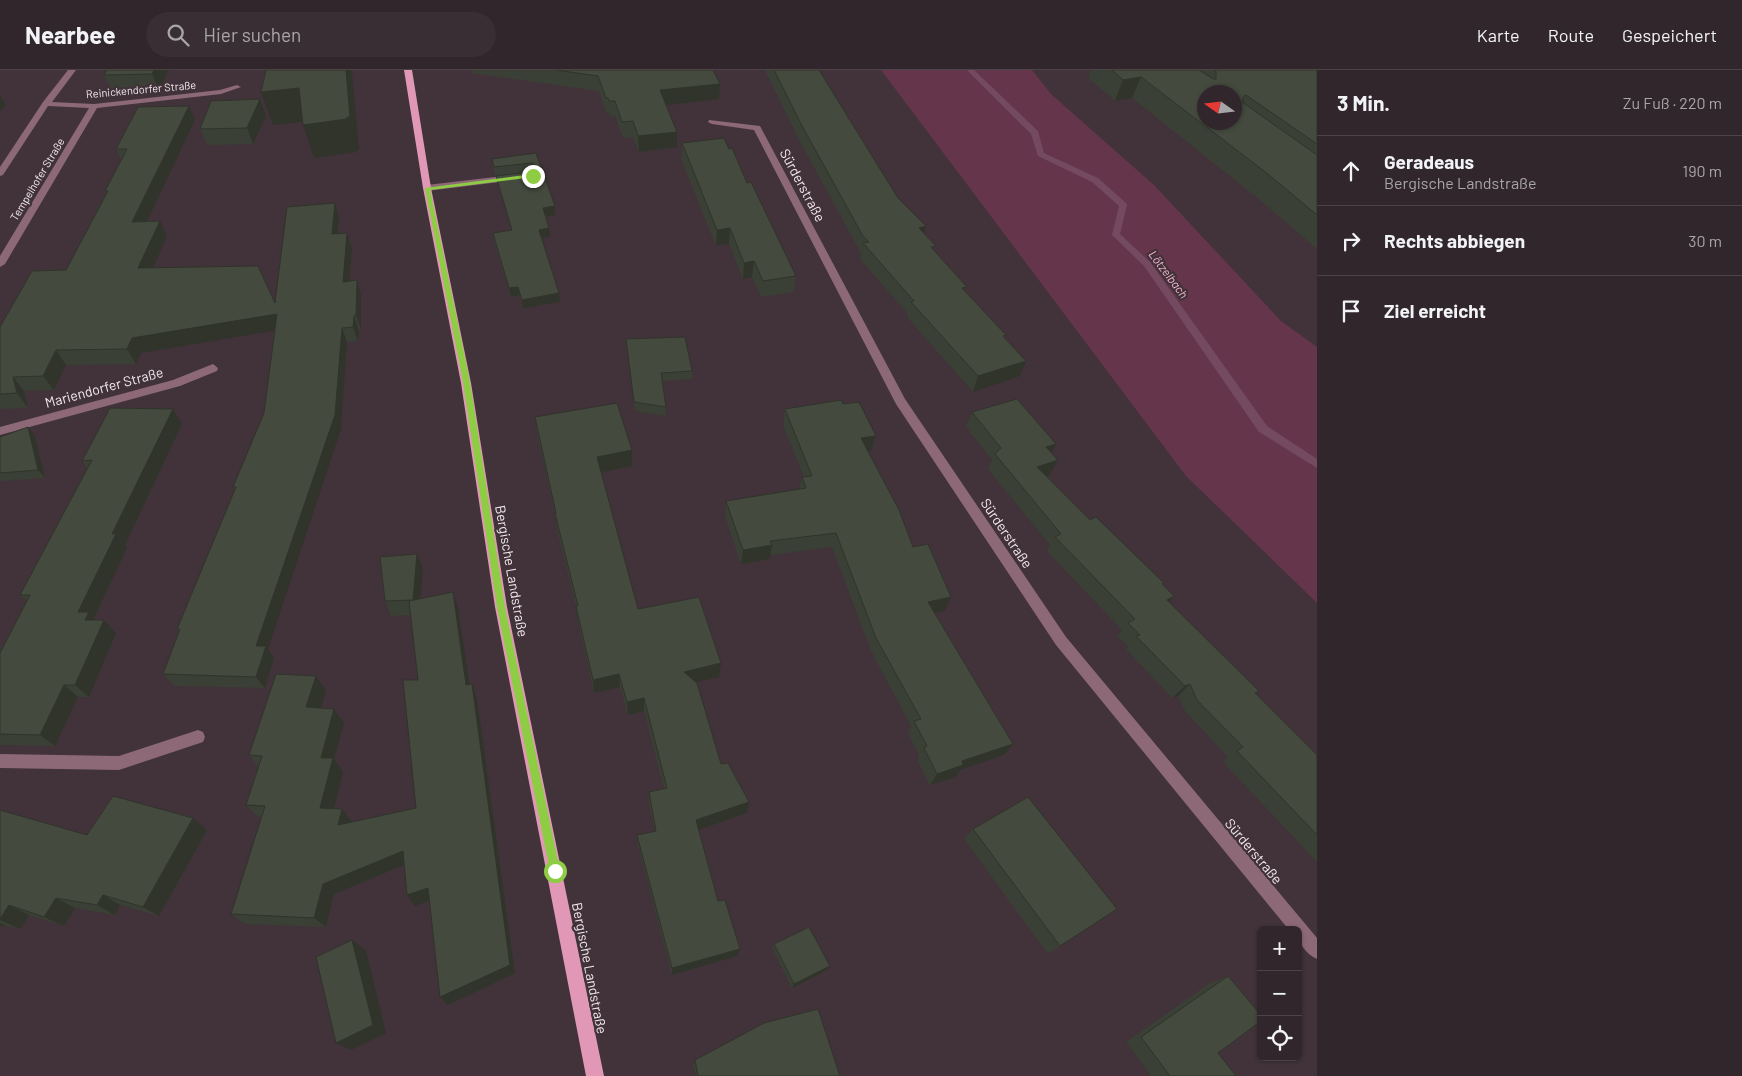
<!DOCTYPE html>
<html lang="de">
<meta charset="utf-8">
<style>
body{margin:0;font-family:Barlow,sans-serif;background:#392e33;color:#f1f3f6}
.controls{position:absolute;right:15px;bottom:15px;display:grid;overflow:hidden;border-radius:8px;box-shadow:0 1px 4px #0004}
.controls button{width:45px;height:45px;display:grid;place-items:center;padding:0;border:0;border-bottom:1px solid #4c4347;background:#31262b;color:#f1f3f6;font:25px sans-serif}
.compass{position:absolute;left:1197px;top:15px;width:45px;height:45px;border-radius:50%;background:#31262b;box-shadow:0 1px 4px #0004;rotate:284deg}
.stop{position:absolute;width:15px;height:15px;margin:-11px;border:4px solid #8ecd43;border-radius:50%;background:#fff}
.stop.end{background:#8ecd43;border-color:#fff;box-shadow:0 1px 5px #0008}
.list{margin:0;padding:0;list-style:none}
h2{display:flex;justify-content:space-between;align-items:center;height:65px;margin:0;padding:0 20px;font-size:21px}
h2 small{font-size:16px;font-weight:400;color:#a8a5a9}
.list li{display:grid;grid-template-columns:32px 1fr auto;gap:15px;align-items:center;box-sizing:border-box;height:70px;padding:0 20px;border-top:1px solid #4c4347}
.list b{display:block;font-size:19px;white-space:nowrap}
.list p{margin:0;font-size:16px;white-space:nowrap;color:#a8a5a9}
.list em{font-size:16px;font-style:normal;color:#a8a5a9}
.icon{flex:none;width:28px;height:28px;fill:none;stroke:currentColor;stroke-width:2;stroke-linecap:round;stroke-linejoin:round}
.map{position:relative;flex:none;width:1317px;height:1006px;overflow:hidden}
header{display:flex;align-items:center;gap:30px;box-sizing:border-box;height:70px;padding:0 25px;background:#31262b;border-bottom:1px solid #4c4347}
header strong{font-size:24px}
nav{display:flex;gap:28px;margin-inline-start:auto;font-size:18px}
.search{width:350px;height:45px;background:#392e33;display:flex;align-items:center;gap:12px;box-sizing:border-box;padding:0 18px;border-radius:28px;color:#a8a5a9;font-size:19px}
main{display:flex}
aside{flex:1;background:#31262b}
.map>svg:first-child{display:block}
.green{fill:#65354b}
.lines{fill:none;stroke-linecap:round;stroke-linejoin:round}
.stream{fill:#744a61;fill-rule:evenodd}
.minor{fill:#8d6978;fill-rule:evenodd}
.major{fill:#e198b7;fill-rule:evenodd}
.wall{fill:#3a4035}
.shaded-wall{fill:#30342b}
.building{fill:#444a3e;stroke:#30342b;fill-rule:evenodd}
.route{fill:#8ecd43}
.labels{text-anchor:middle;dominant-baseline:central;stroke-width:4.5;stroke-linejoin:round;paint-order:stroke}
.far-street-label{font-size:11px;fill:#f3e9ed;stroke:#413339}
.far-water-label{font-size:12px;font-style:italic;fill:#f8b4d1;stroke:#413339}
.street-label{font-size:14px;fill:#f3e9ed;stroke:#413339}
</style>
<header>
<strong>Nearbee</strong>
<div class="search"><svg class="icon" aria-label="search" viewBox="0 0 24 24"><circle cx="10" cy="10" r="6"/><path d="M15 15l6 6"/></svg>Hier suchen</div>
<nav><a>Karte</a><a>Route</a><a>Gespeichert</a></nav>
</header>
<main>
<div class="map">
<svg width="1317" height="1006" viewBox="0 0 1317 1006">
<rect width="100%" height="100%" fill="#413339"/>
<!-- green -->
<path class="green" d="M881,0H1032L1051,24L1154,115L1281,251L1317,277V533L1186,406Z"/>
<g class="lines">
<!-- stream -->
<path class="stream" d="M967,0H974L1038,61L1044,83L1098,108L1126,133L1127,135L1120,164L1150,192L1267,356L1317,389V398L1259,362L1144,196L1112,165L1119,136L1092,112L1038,86L1031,64Z"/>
<!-- minor -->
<path class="minor" d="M68,0H76L52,32L94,34L220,20L237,15L241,17L221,24L97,38L5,194L0,197V186L89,38L48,36L3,105L0,106V97L43,32Z
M709,50L760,56L905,329L1066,567L1317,868V889C1305,884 1298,872 1298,860H1289L1056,575L896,334L754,60L712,54L708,52Z
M513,105L516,106V110L427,121L423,118L427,115Z
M213,294L218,298L217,301L180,316L0,365V357L173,310Z
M198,660L203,662L205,667L203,672L119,700L0,698V684L119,686Z"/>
<!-- major -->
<path class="major" d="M404,0H412L431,118L471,313L507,537L604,1006H586L495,537L461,313L423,118Z"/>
</g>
<!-- wall -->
<path class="wall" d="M169,0L159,20L112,21L104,5Z
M471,0H713L719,29L666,35L677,77L639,82L633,67L623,68L615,46L610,47L609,43H606L599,21L472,3Z
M765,0H819L898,128L924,164L935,181L965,221L1005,268L1020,306L973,322L907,247L908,244L860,189L861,183L799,70Z
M1091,0H1317V179L1255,126L1132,28L1115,31L1088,8Z
M260,29L266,46L253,74L207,75L200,59Z
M195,50L147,151H160L167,166L153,197L275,233L339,148L338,164L347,163L352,178L349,211L357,210L361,225V260H359L358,271L347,272L341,359L268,579L274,588L265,618L174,616L163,604L179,562L177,559L235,420L233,417L264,343L275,260L141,283L136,294L66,295L54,320L24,321L28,338L0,339V257L66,200L106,123L105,121L121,90L116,79Z
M682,73L729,79L747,113L796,206L794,222L761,227L752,207L743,209L729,174L716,176L681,89Z
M536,83L555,145L545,147L550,167L542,168L559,223L560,232L523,238L520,225L511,227L494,171L493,163L511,160L498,114L496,106L533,102L495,105L492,89Z
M626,269L692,301V309L662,311L666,337V346L635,341L627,278Z
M843,334L876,366L871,381H868L913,477L945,541L934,543L1013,674L1004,685L960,700L956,707L930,715L917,690L919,685L908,663L911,656L871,581L832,477L770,485V489L741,494L725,446L726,431L799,419L802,407H804L783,355L785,339Z
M972,342L1052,383L1050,405L1046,406L1090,450L1164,513L1163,515L1169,532L1255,623L1317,685V792L1223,692L1228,687L1185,641L1178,626L1172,628L1126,579L1128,576L1117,566L1122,560L1047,481L1050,475L988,399L992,390L966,357Z
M535,347L632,380V396L601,402L638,539L719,607L696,612L721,694L749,732L747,743L698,759L718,831L737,886L672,905L638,775L637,765L655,761L649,733V722L664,718L644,641L628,645L620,617L594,623L578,551L576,536L557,459L555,443L537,363Z
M182,354L125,475L127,478L94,548L96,550H104L116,563L89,627H78L55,676L0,675V583L27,531L20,525L87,398L82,391Z
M35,366L45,408L0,411V367Z
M423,499L420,528L458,538L469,614H472L477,629L515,903L448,935L430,830L415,836L404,795L334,824L326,857L245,854L231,844L261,747H258L246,735L258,696L249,685L326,621L321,638L334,639L344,653L334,689L343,702L334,739H342L352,752L416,738L418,610L411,545L391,546L385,531Z
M0,740L87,765L193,748L207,760L159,846L120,835L115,845L75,838L64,856L29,845L20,859L4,855L3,857L0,856Z
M973,759L1117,839L1048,884L964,769Z
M774,874L827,900L792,918L772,878Z
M1228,906L1218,983L1236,1006H1151L1126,972L1210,913Z
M695,990L840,1006H696L693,995Z"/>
<!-- shaded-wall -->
<path class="shaded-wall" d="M154,0H169L159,20L152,4Z
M346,0H351L352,4L359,80H357V82L314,88L303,55Z
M1141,7L1132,28L1115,31L1123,10Z
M720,14L719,29L660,36V20Z
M299,18L310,51L273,55L261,22Z
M0,25L6,36L0,41Z
M260,29L266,46L253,74L247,58Z
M189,36L195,50L140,166L132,152Z
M677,62V77L639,82L638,66Z
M335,133L339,148L336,179L332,164Z
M555,136V145L544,147L543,138Z
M160,151L167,166L147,212L138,198Z
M926,156L922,172L919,158Z
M549,158L550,167L540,168L539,160Z
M730,158L729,174L716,176L717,160Z
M347,163L352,178L348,226L343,212Z
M754,191L752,207L743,209L744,193Z
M357,210L361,225V260L356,245Z
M518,217L520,225L511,227L509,218Z
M559,223L560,232L523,238L522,230Z
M277,244L284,259L141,283L136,294L127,279L132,268Z
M354,246L359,260L358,271L353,257Z
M342,258L347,272L341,359L268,579L274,588L265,618L256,607V576Z
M56,280L66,295L54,320L43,306Z
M1026,291L1020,306L973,322L978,306Z
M13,307L24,321L28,338L17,323Z
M173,339L182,354L125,475L127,478L94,548L101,555L98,563L78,542L112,464Z
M28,357L35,366L45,408L38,400Z
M876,366L871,381L857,383L861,368Z
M1056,374L1049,388L1046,377Z
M632,380V396L598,403L597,387Z
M1058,390L1050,405L1029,412L1037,397Z
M772,475L770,489L741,494L743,480Z
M417,484L423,499L419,544L413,530Z
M453,522L458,538L472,630L466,615Z
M1174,526L1163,539L1167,530Z
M951,527L945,541L921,546L928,532Z
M104,550L116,563L89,627L75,615Z
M721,593L719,607L684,615V602Z
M619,604L620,617L594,623L593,610Z
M316,606L326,621L317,651L306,637Z
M472,614L477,629L515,903L448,935L440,927Z
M1190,614L1178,626L1172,628L1185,616Z
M64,615L78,627L55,676L40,665Z
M644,628V641L628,645L627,632Z
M334,639L344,653L334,689L343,702L331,751L320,738L321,688Z
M1013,674L1004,685L960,700L956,707L930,715L937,704L962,691Z
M749,732L747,743L695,761L696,750Z
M342,739L352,752L348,767L338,755Z
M193,748L207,760L159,846L143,837Z
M403,781L411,792L334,824L326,857L314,848L323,814Z
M428,818L436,828L415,836L407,825Z
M103,825L120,835L115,845L97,835Z
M56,828L75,838L64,856L44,847Z
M9,835L29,845L20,859L0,850Z
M0,853L4,855L3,857L0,855Z
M352,870L366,881L386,963L351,980L336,973Z
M740,879L737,886L672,905V898Z
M830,896L827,900L792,918L794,914Z"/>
<!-- building -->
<path class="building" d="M107,0H154L152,4L104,5Z
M266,0H346L350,47H347V49L303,55L299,18L261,22Z
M556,0H713L720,14L660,20L677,62L638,66L633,51L622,52L615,31H609L608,28H606L598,6Z
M774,0H819L898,128L926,156L919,158L936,176L931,177L967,217L962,218L1006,265L1003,266L1026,291L978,306L911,232L914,231L863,173L869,172L863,166L801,54Z
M1112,0H1199L1213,9H1216V1L1214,0H1317V74L1246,25L1244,26L1242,32L1317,85V145L1268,104L1141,7L1123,10ZM1204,22H1234V52H1204Z
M260,29L247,58L200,59L211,31Z
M189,36L132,152L160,151L138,198L258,196L275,233L287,137L335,133L332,164L347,163L343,212L357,210L356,245L354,246L353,257L342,258L335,345L256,576H266L256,607L163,604L180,559H177L236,417H233L264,343L277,244L132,268L127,279L56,280L43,306L13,307L17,323L0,324V257L32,201L66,200L108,121H105L127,79H116L138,37Z
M724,68L729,79L732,78L747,113L751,112L796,206L763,211L754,191L744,193L730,158L717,160L682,73Z
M536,83L555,136L543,138L549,158L539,160L559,223L522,230L518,217L509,218L493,163L512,160L496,106L535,101L538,97L532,93L494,97L492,89Z
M685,267L692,301L661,303L666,337L634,332L626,269Z
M1017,329L1056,374L1046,377L1058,390L1037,397L1090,450L1096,447L1164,513L1162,514L1174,526L1167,530L1259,621L1255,623L1317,685V765L1237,681L1243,677L1197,630L1190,614L1185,616L1136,566L1140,565L1128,553L1135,549L1055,467L1061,464L995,384L1001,378L972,342Z
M841,330L843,334L859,332L876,366L861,368L899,440L913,477L928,474L951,527L928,532L1013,674L962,691L963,695L937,704L924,678L927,676L914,651L921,649L876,568L836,463L770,471L772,475L743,480L726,431L806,418L802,407L812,406L785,339Z
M617,333L632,380L597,387L638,539L699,527L721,593L684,602L697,613L721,694L728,693L749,732L696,750L718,831L725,830L740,879L672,898L637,765L656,761L649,722L667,718L644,628L627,632L619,604L593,610L576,536H578L555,443H556L535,347Z
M110,338L173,339L112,464H116L78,542H89L85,550H104L75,615H64L40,665L0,664V583L30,525H20L92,390L82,391Z
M28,357L38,400L0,403V367Z
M417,484L413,530L385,531L380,487Z
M453,522L466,615L472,614L510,895L440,927L428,818L407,825L403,781L323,814L314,848L231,844L265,736L246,735L262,686L249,685L276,604L316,606L306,637L334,639L321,688H333L320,738L342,739L338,755L416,738L403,610H418L409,531Z
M113,726L193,748L143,837L103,825L97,835L56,828L44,847L9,835L0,849V740L87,765Z
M1028,727L1117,839L1060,876L973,759Z
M809,857L830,896L794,914L774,874Z
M352,870L373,955L336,973L316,887Z
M1228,906L1261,945V951L1218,983L1236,1006H1170L1141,967Z
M818,939L840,1006H698L695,990L764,953Z"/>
<!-- route -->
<path class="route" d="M533,104L535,107L430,120L470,312L505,537L560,801L555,806L550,801L497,537L463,312L425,118Z"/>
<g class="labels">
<!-- far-street labels -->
<g class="far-street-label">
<text transform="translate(141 19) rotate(-5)">Reinickendorfer Straße</text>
<text transform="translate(37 109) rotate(-59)">Tempelhofer Straße</text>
</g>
<!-- far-water labels -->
<g class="far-water-label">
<text transform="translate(1169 204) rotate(53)">Lötzelbach</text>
</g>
<!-- street labels -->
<g class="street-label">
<text transform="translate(803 115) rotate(62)">Sürderstraße</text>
<text transform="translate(104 317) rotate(-15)">Mariendorfer Straße</text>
<text transform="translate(1007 463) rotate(56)">Sürderstraße</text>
<text transform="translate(512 501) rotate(80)">Bergische Landstraße</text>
<text transform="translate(1254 781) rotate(50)">Sürderstraße</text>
<text transform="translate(590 898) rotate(79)">Bergische Landstraße</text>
</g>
</g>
</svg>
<div class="controls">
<button>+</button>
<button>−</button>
<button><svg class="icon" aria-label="locate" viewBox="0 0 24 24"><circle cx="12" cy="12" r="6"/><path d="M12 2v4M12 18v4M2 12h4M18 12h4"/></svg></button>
</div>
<svg class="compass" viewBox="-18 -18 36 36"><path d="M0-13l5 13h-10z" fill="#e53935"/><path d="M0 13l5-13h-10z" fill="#a8a5a9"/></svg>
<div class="stop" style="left:555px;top:801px"></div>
<div class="stop end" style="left:533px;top:106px"></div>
</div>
<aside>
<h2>3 Min.<small>Zu Fuß · 220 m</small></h2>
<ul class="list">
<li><svg class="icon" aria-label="ahead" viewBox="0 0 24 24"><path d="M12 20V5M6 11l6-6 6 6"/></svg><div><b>Geradeaus</b><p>Bergische Landstraße</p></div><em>190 m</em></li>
<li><svg class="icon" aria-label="right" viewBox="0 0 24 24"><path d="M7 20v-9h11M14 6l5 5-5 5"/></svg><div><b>Rechts abbiegen</b></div><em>30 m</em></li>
<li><svg class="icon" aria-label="arrive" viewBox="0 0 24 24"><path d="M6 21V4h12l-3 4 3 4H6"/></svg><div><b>Ziel erreicht</b></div></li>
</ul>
</aside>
</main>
